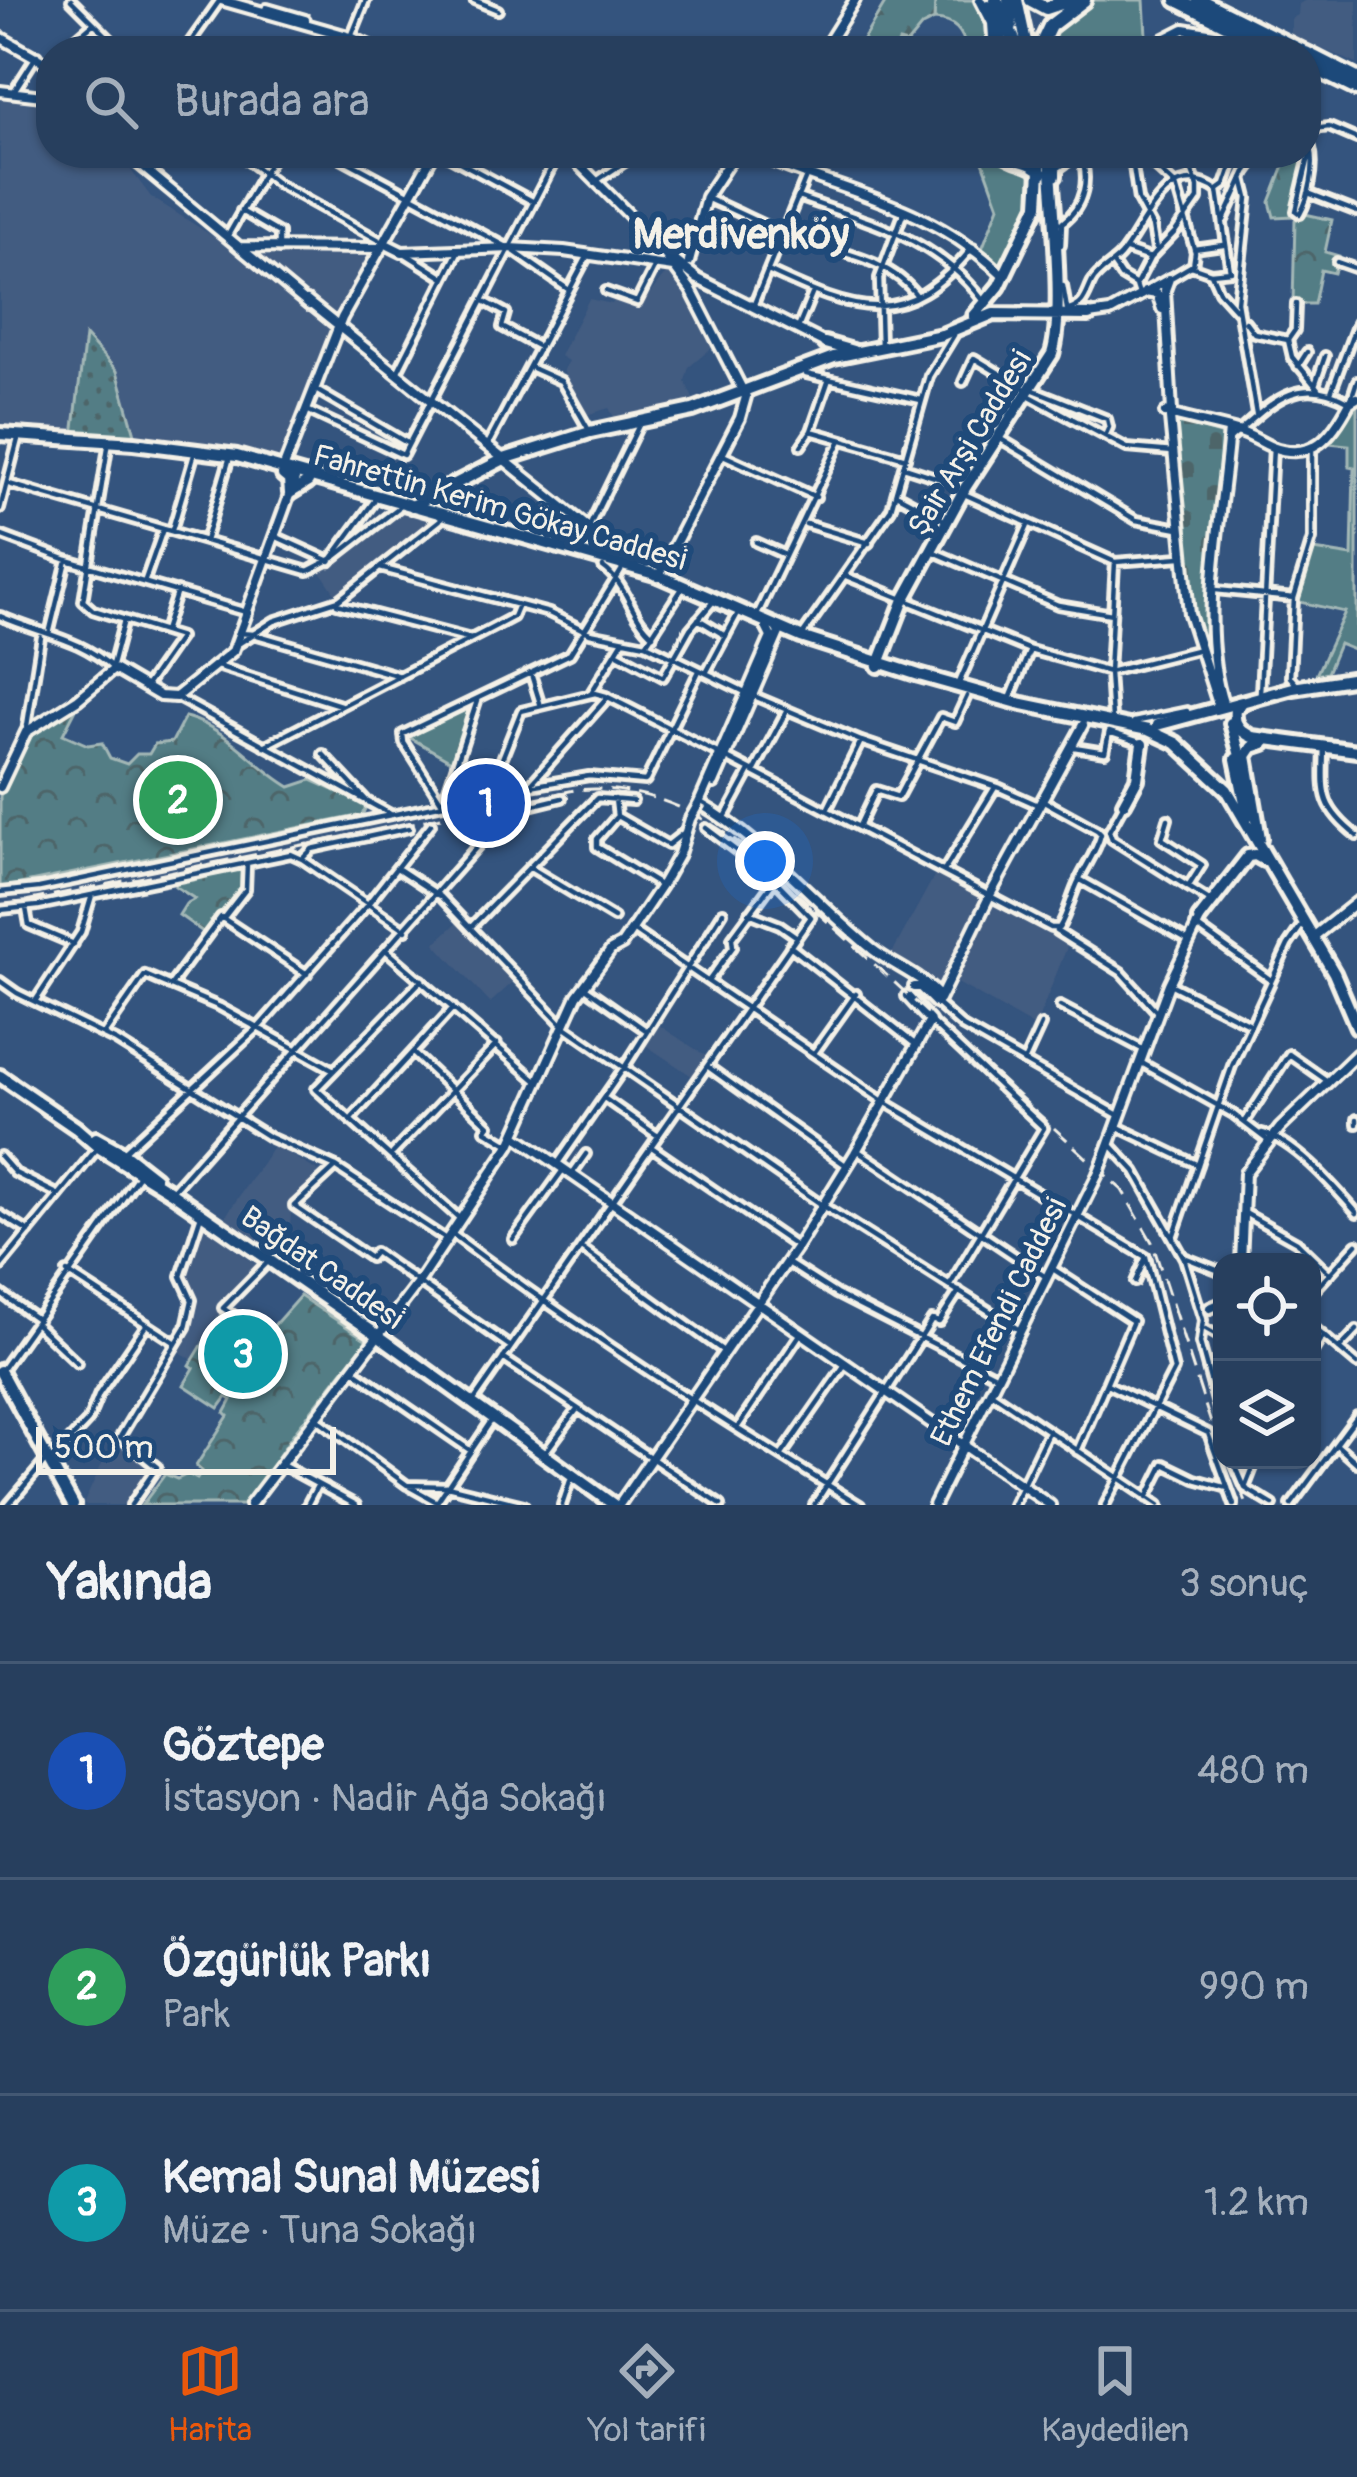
<!DOCTYPE html>
<html lang="tr">
<meta charset="utf-8">
<style>
body{margin:0;font-family:Pangolin,sans-serif;background:#334a67;color:#f1f3f6}
.controls{position:absolute;right:36px;bottom:36px;display:grid;overflow:hidden;border-radius:24px;box-shadow:0 3px 9px #0004}
.controls button{width:108px;height:108px;display:grid;place-items:center;padding:0;border:0;border-bottom:3px solid #435873;background:#273f5e;color:#f1f3f6;font:60px sans-serif}
.scale{position:absolute;left:36px;bottom:30px;width:300px;box-sizing:border-box;padding-left:12px;border:6px solid #f4f1e8;border-top:0;font-size:33px;line-height:42px;white-space:nowrap;color:#f4f1e8;-webkit-text-stroke:9px #1f4a7a;paint-order:stroke}
.you{position:absolute;left:765px;top:861px;width:42px;height:42px;margin:-30px;border:9px solid #fff;border-radius:50%;background:#1a73e8;box-shadow:0 0 0 18px #1a73e833}
.badge{display:grid;place-items:center;width:78px;height:78px;border-radius:50%;background:#ea580c;color:#fff;font-size:39px;font-weight:700}
.pin{position:absolute;translate:-50% -50%;border:6px solid #fff;box-shadow:0 3px 12px #0006}
.list{margin:0;padding:0;list-style:none}
h2{display:flex;justify-content:space-between;align-items:center;height:156px;margin:0;padding:0 48px;font-size:51px}
h2 small{font-size:39px;font-weight:400;color:#a4afbc}
.list li{display:grid;grid-template-columns:78px 1fr auto;gap:36px;align-items:center;box-sizing:border-box;height:216px;padding:0 48px;border-top:3px solid #435873}
.list b{display:block;font-size:45px;white-space:nowrap}
.list p{margin:0;font-size:39px;white-space:nowrap;color:#a4afbc}
.list em{font-size:39px;font-style:normal;color:#a4afbc}
.icon{flex:none;width:66px;height:66px;fill:none;stroke:currentColor;stroke-width:2;stroke-linecap:round;stroke-linejoin:round}
.map{position:relative;flex:none;width:1357px;height:1505px;overflow:hidden}
.search{position:absolute;background:#273f5e;box-shadow:0 3px 9px #0004;left:36px;right:36px;top:36px;height:132px;display:flex;align-items:center;gap:30px;box-sizing:border-box;padding:0 42px;border-radius:48px;color:#a4afbc;font-size:45px}
.sheet{height:804px;background:#273f5e}
nav{display:flex;justify-content:space-around;align-items:center;box-sizing:border-box;height:168px;border-top:3px solid #435873;background:#273f5e;font-size:33px;color:#a4afbc}
nav a{display:grid;justify-items:center;gap:6px}
nav .on{color:#ea580c}
.map>svg:first-child{display:block}
.built{fill:#435c81}
.grass{fill:#527d85;stroke:#a3b7b6;stroke-width:3}
.forest{fill:url(#forest-firs);stroke:#a3b7b6;stroke-width:3}
.cemetery{fill:url(#cemetery-stones);stroke:#a3b7b6;stroke-width:3}
.park{fill:url(#park-crowns);stroke:#a3b7b6;stroke-width:3}
.garden{fill:url(#garden-dots);stroke:#a3b7b6;stroke-width:3}
.lines{fill:none;stroke-linecap:round;stroke-linejoin:round}
.street-casing{stroke:#f4f1e8;stroke-width:14}
.secondary-casing{stroke:#f4f1e8;stroke-width:16}
.primary-casing{stroke:#f4f1e8;stroke-width:20}
.highway-casing{stroke:#f4f1e8;stroke-width:21}
.street{stroke:#1f4a7a;stroke-width:4.5}
.secondary{stroke:#1f4a7a;stroke-width:8}
.primary{stroke:#1f4a7a;stroke-width:10}
.highway{stroke:#1f4a7a;stroke-width:12}
.rail{stroke:#f4f1e8;stroke-width:3;stroke-dasharray:18 9;stroke-linecap:butt}
.secondary-bridge-casing{stroke:#f4f1e8;stroke-width:16;stroke-linecap:butt}
.secondary-bridge{stroke:#1f4a7a;stroke-width:8}
.labels{text-anchor:middle;dominant-baseline:central;stroke-width:12;stroke-linejoin:round;paint-order:stroke}
.street-label{font-size:30px;fill:#f4f1e8;stroke:#1f4a7a}
.district-label{font-size:42px;font-weight:bold;fill:#f4f1e8;stroke:#1f4a7a}
</style>
<div class="map">
<svg width="1357" height="1505" viewBox="0 0 1357 1505">
<defs>
<pattern id="forest-firs" width="22" height="20" patternUnits="userSpaceOnUse" patternTransform="scale(3)"><rect width="22" height="20" fill="#527d85"/><path d="M5 1l3.5 6h-7zM16 11l3.5 6h-7z" fill="#4e6569"/></pattern>
<pattern id="cemetery-stones" width="16" height="16" patternUnits="userSpaceOnUse" patternTransform="scale(3)"><rect width="16" height="16" fill="#527d85"/><path d="M2 7V4a2 2 0 0 1 4 0v3zM10 15v-3a2 2 0 0 1 4 0v3z" fill="#4e6569"/></pattern>
<pattern id="park-crowns" width="20" height="18" patternUnits="userSpaceOnUse" patternTransform="scale(3)"><rect width="20" height="18" fill="#527d85"/><path d="M2 6a3 3 0 1 1 6 0M12 15a3 3 0 1 1 6 0" fill="none" stroke="#4e6569"/></pattern>
<pattern id="garden-dots" width="8" height="8" patternUnits="userSpaceOnUse" patternTransform="scale(3)"><rect width="8" height="8" fill="#527d85"/><path d="M2 2h.1M6 6h.1" fill="none" stroke="#4e6569" stroke-width="1.8" stroke-linecap="round"/></pattern>
</defs>
<rect width="100%" height="100%" fill="#34547e"/>
<filter id="ink" filterUnits="userSpaceOnUse"><feTurbulence type="fractalNoise" baseFrequency=".00833" numOctaves="2"/><feDisplacementMap in="SourceGraphic" scale="24" xChannelSelector="R" yChannelSelector="G"/><feConvolveMatrix kernelMatrix="1 2 1 2 8 2 1 2 1" color-interpolation-filters="sRGB"/></filter>
<g filter="url(#ink)">
<!-- built -->
<path class="built" d="M1306,0H1357V64L1291,35V19L1298,15L1299,4Z
M0,97L51,102V153H118L151,197L225,244L330,328L278,465L220,448L136,438L117,371L85,338L73,436L38,435L0,427Z
M257,251L375,252L335,318L257,256Z
M667,272L683,284L715,345L689,367L685,381L695,403L617,422L609,408L586,415L563,370L568,361L560,356L589,299L612,304L615,298L640,306Z
M398,511L428,519L429,523L337,596L321,572Z
M937,871L988,895L937,989L890,957Z
M995,900L1065,940L1067,947L1035,1027L954,981Z
M458,922L513,982L490,1003L435,943Z
M654,1022L709,1058L695,1078L641,1042Z
M274,1145L319,1172L287,1207L291,1211L290,1228L272,1253L223,1220Z
M199,1223L264,1270L239,1296L229,1292L216,1310L221,1314L193,1360L175,1349L190,1324L193,1297L182,1280Z
M112,1442L155,1471L127,1505H83Z"/>
<!-- grass -->
<path class="grass" d="M935,0H975L986,18L989,51H967C963,31 955,21 934,20Z
M1092,0H1144L1146,36L1121,51H1041L1044,38Z
M980,153C989,153 1027,167 1035,172L1033,206L1002,267L982,249L999,206Z
M1357,402V648L1356,651L1339,644L1327,673L1316,675L1345,612L1295,601L1314,550L1352,556L1354,468L1349,467V445L1328,443Z"/>
<!-- forest -->
<path class="forest" d="M887,0H935L934,20L922,26L907,44L899,42L894,51H837L843,42L849,51L861,43Z"/>
<!-- cemetery -->
<path class="cemetery" d="M1175,421L1224,435L1209,664L1191,614Z"/>
<!-- park -->
<path class="park" d="M1306,142L1309,145L1294,216L1274,217L1270,202L1288,156L1306,153Z
M1305,214L1332,220L1325,252L1339,256L1334,273L1321,270L1314,304H1293L1295,220Z
M472,706L453,762L409,737Z
M72,707L76,709L63,734L88,745L102,743L110,758L127,764L137,754H149L155,744L172,742L185,717L189,718C229,730 254,766 290,787L311,780L367,805L362,815L0,888V796L25,739Z
M245,866L244,889L203,932L179,915L186,904L195,899L175,886L176,882Z
M300,1296L367,1340L294,1433L246,1505H142L165,1474L177,1479L188,1474L197,1479L202,1471L196,1466L228,1416L225,1413L232,1400L227,1397L219,1408L184,1385L194,1368L190,1365L221,1314L262,1339Z"/>
<!-- garden -->
<path class="garden" d="M85,336L117,371L136,438L73,436Z"/>
<g class="lines">
<!-- street casing -->
<g class="street-casing">
<path id="street" d="M71,0L122,51
M474,0L498,10
M351,37L366,0
M190,44L204,51
M1252,48L1253,51
M61,51L94,23
M184,51L220,0
M334,51L343,35
M14,91L37,55
M1306,130L1329,127L1357,139
M1311,148C1316,167 1309,198 1300,214L1296,211Z
M238,153L278,184L381,241
M332,153L505,246
M443,153L534,202
M716,153L724,165
M1131,153L1138,200L1152,226L1156,250
M1140,153L1176,186L1195,252L1193,266
M1243,178L1248,198L1237,302L1256,414
M598,180L638,153
M1218,190L1225,185L1236,153
M1308,193L1357,212
M798,197C869,223 934,236 982,299
M708,199C734,210 759,223 785,234C829,252 888,255 917,296
M241,211L279,233V249
M1224,220L1246,172L1260,153
M1054,222L1062,223L1061,245
M1062,223C1085,206 1090,179 1080,153
M227,237L275,153
M1194,249L1223,245
M1127,250L1150,258
M403,252L444,278
M515,252L569,290
M1337,262L1357,269
M1113,264L1121,276L1136,285L1139,294
M768,271C856,312 904,332 973,247
M1211,273L1219,291L1238,312
M1169,279L1191,266L1211,273L1231,271
M1136,285L1150,258L1175,232L1198,199V187L1185,153
M1063,286L1067,309
M606,291L637,302L655,266
M484,301L506,313L502,327L539,347
M754,304L806,177
M1069,310C1085,305 1085,296 1092,282C1099,270 1111,266 1120,256C1144,229 1166,154 1218,191L1230,271
M1245,321L1254,333L1288,340L1292,357L1318,389
M798,328L813,292
M1288,340L1295,330L1296,304
M881,347L879,278L903,214
M1298,366L1307,352
M532,368L561,381L590,432
M397,373L459,250
M806,374L921,400
M828,382L811,431L906,458
M963,382L974,358L1027,390
M1315,385L1325,356
M1029,388L1107,419L1109,427L1105,436
M316,390L407,443
M1331,392L1357,323
M1030,396L1127,448L1173,452
M309,411L403,455L559,153
M999,438L1136,520L1179,528
M1229,440C1268,407 1295,371 1350,402L1357,381
M487,446L588,255
M801,446L811,431
M108,447L83,601L93,610L180,637L145,687
M723,455L816,497
M904,467L941,479
M9,484L308,571L335,557L398,508
M962,493L1115,562L1181,557
M896,494L944,520
M0,509L18,439
M806,524L869,543
M590,525L639,425
M172,530L194,455
M0,535L67,560L246,612
M277,537L330,561L374,501
M205,541L229,460
M756,542L785,555
M932,551L1058,605L1112,614
M603,567C627,584 631,617 653,635
M380,568L549,613L590,633L646,644L747,693L861,741L1000,788L1038,805
M846,576L1030,650L1109,672L1200,649
M145,580L163,529
M1216,590L1294,598
M337,604L471,639
M757,615L840,442
M0,616C40,634 81,638 114,669
M698,619L726,636
M164,631L177,591
M238,633L254,634L400,676
M49,634L67,560
M801,637L891,509L929,376L954,335
M238,644L274,621L339,600L440,520
M646,644L681,590
M616,652L663,677L690,629L712,603
M112,665L124,620
M214,665L340,705
M699,671L646,780L645,781L589,776L495,792L490,789L521,711L595,693L606,696C654,720 702,745 750,770L1051,928H1059C1068,913 1071,896 1079,880C1086,865 1097,851 1101,834L1097,830
M706,673L737,615
M531,674L540,703
M959,683L1029,523
M1297,685L1290,677L1294,598L1312,539V451
M591,693L622,642
M1260,693L1273,447
M176,697L392,815
M1009,701L1030,650
M1112,718L1109,672L1115,562
M1134,722L1187,711
M26,732L41,637
M264,746L496,626L513,617L518,605
M1324,746C1323,793 1319,806 1357,836
M1074,747L1105,752L1109,732L1139,742
M323,754L366,800
M754,772L787,710
M529,786L608,697
M615,799L617,816L597,839V847L661,886
M1044,801L1097,830
M443,804L404,743L403,734L570,654L621,571
M443,804L477,701
M827,810L861,741
M617,816L668,845L682,834
M724,819L750,771
M1168,819L1162,839L1202,865L1188,887
M859,826L876,790L898,797L941,717L955,722L967,696
M1112,839L1109,831L1125,802
M1112,839L1209,900
M302,859L406,930
M529,867L614,918
M397,868L441,897L564,1026L822,1205L1021,1331
M944,871L994,789
M1079,879L1187,940
M0,892L39,888L468,799
M26,908L29,925L74,944
M0,910L38,906L291,854L302,859L312,849L409,828
M749,913L780,925L797,937
M225,916L246,889L247,863
M1195,925L1271,980
M471,927L597,798L633,801
M631,929L883,1101L1146,1257
M1056,931L1121,972L1158,1013
M790,946L916,1045
M387,951L539,1083
M422,980L316,1089L460,1219
M709,980L733,947L732,938L774,881
M0,981L17,993L116,1041L269,1137L336,1167L447,1240
M1170,984L1251,1025
M170,986L221,917L307,974
M584,987L647,1031
M36,1000L81,932L92,895
M936,1003L963,1027L1120,1116
M1060,1006L1144,1050
M930,1021L1044,1128L950,1285
M104,1034L145,975L220,1007L332,1069
M814,1053L856,994
M414,1054L489,1125L485,1130L510,1145
M1024,1062L1041,1025
M1140,1062L1233,1114L1267,1140
M707,1066L847,1166
M604,1098L658,1136
M351,1119L453,1008
M1357,1119V1124
M1245,1122L1289,1054L1326,1080
M1116,1126L1198,1165
M1262,1133C1294,1140 1335,1188 1357,1213
M1110,1144L1135,1171L1184,1258L1203,1320L1200,1343L1222,1423
M653,1148L797,1247
M857,1150L1046,1277
M124,1152L258,1028L367,905L431,824
M393,1153L497,1044
M0,1156L15,1173L59,1195
M558,1163L624,1068L723,912
M336,1167L294,1206L370,1258L375,1252L511,1347
M571,1175L586,1154
M171,1192L505,815L513,810L562,798
M1243,1212L1297,1242L1330,1274
M0,1214L29,1232
M451,1233C582,1332 720,1419 860,1505
M1173,1237L1232,1066L1288,945L1301,926
M513,1239L563,1170
M581,1248L722,1350
M1184,1257L1222,1272
M786,1262L836,1294L997,1376
M0,1267L95,1151
M1053,1269L1133,1321L1077,1451
M67,1272L176,1343
M1135,1282L1146,1257
M0,1293L38,1320
M1312,1293L1357,1244
M35,1323L77,1363
M1312,1326L1357,1364
M1206,1329L1222,1338
M259,1333L223,1308L267,1263
M1339,1349L1357,1330
M1312,1353L1323,1335
M503,1358L721,1505
M352,1369L471,1451
M1,1371L139,1175
M1107,1384L1208,1433L1234,1505
M992,1393L1159,1505
M472,1403L811,917L775,880L706,828
M315,1417L407,1485L447,1486L524,1505
M737,1428L801,1333
M1338,1446L1357,1463
M544,1454L576,1411
M781,1456L846,1363
M51,1460L88,1421L99,1394L147,1324
M1233,1460L1245,1488L1273,1505
M282,1465L356,1505
M410,1487L437,1502L493,1418
M1245,1488L1256,1460
M1147,1498L1164,1464L1195,1479L1228,1488
M8,1505L47,1459
M131,1505L157,1467L120,1437L186,1327L192,1300L181,1276L201,1215
M307,1505L317,1486
M562,1505L572,1475
M814,1505L932,1320L939,1322L959,1291
M1013,1505L1048,1432
M1105,1505L1174,1370L1146,1257
M1291,1505L1357,1416"/>
</g>
<!-- secondary casing -->
<g class="secondary-casing">
<path id="secondary" d="M221,0L351,37L380,51
M980,0L992,23L994,51
M267,9L305,20
M0,37L51,66
M823,51L855,0
M1141,51L1184,29L1214,34
M0,91L51,97
M126,153L309,305
M568,153L655,241
M751,153C843,193 928,202 1004,276
M654,240L691,290L746,397L740,418L658,577
M384,243L402,252L510,248L564,251L673,267
M239,247L382,248
M674,260L698,279L825,343
M689,262L706,197L735,153
M1169,279L1165,290L1172,411
M1145,292L1157,294L1162,309
M307,301L636,566
M1089,315L1110,312L1168,280
M1165,413L1170,410L1173,415C1194,421 1216,425 1237,431C1249,434 1260,442 1272,447C1313,462 1332,436 1350,402L1357,398
M1170,418L1189,614L1219,707
M283,469L342,318L434,153
M246,614L295,479L289,472
M766,627L771,637L699,803C765,841 813,901 872,949C894,966 922,976 940,997
M1224,706C1196,623 1223,515 1229,429
M714,783L779,633L776,627
M0,787L26,732L77,700L114,669L160,696L176,697L233,651L247,613
M1313,937L1357,902
M914,987H920L936,1003L939,1000L991,893L1083,725
M516,1136L1050,1505
M1104,1159L1169,984L1202,915
M1241,1262L1245,1173L1280,1128L1357,1054
M1210,1308L1222,1303
M250,1505L418,1283L510,1145L577,996L611,950L622,944L661,886L679,854L690,819
M619,1505L797,1247L855,1153L930,1021L907,996
M934,1505L1098,1174"/>
</g>
<!-- primary casing -->
<g class="primary-casing">
<path id="primary" d="M1008,0L1012,26
M1017,0L1028,51
M988,6L998,19L1004,51
M1004,153C1016,163 1033,161 1042,173
M1055,176V167L1072,155
M974,316L999,286L1038,205L1041,153
M825,343L853,351
M0,434L134,443L237,456L658,575L801,637L919,675L1018,703L1148,730L1176,743L1227,790L1334,973L1357,1027
M283,475L289,480L290,493L308,482
M412,506L504,459L590,432L693,410L834,357L942,335L993,314L1089,315
M878,666L903,602L965,488L1052,354C1065,314 1052,200 1050,153
M1241,704L1235,710C1233,724 1240,731 1252,737L1357,751
M1231,723L1242,763
M1157,725L1293,688L1357,678
M1236,759L1248,817
M1124,803L1137,779L1142,744
M1260,838L1246,756L1252,747L1264,743
M1199,919L1248,856L1255,855L1264,860
M0,1076L76,1128L98,1147L171,1192L379,1336L614,1505
M96,1138L123,1153L155,1178
M0,1371L73,1505"/>
</g>
<!-- highway casing -->
<g class="highway-casing">
<path id="highway" d="M996,0L1017,47
M1031,0L1046,8L1070,0
M1177,0L1279,51
M1199,0L1302,51
M1038,51L1050,26L1084,0
M1306,53L1357,79
M1306,64L1357,89"/>
</g>
<!-- street -->
<use href="#street" class="street"/>
<!-- secondary -->
<use href="#secondary" class="secondary"/>
<!-- primary -->
<use href="#primary" class="primary"/>
<!-- highway -->
<use href="#highway" class="highway"/>
<!-- rail -->
<path class="rail" d="M0,906L575,790C645,783 707,814 759,859L1122,1190L1152,1242L1222,1457
M1229,1460L1247,1505"/>
<!-- secondary-bridge casing -->
<g class="secondary-bridge-casing">
<path id="secondary-bridge" d="M690,819L699,803
M1098,1174L1104,1159"/>
</g>
<!-- secondary-bridge -->
<use href="#secondary-bridge" class="secondary-bridge"/>
</g>
</g>
<g class="labels">
<!-- street labels -->
<g class="street-label">
<text transform="translate(970 443) rotate(-59)">Şair Arşi Caddesi</text>
<text transform="translate(500 508) rotate(16)">Fahrettin Kerim Gökay Caddesi</text>
<text transform="translate(322 1268) rotate(35)">Bağdat Caddesi</text>
<text transform="translate(999 1322) rotate(-64)">Ethem Efendi Caddesi</text>
</g>
<!-- district labels -->
<g class="district-label">
<text x="741" y="235">Merdivenköy</text>
</g>
</g>
</svg>
<div class="controls">
<button><svg class="icon" aria-label="locate" viewBox="0 0 24 24"><circle cx="12" cy="12" r="6"/><path d="M12 2v4M12 18v4M2 12h4M18 12h4"/></svg></button>
<button><svg class="icon" aria-label="layers" viewBox="0 0 24 24"><path d="M12 4l9 5-9 5-9-5zM3 14l9 5 9-5"/></svg></button>
</div>
<div class="scale">500 m</div>
<div class="you"></div>
<div class="pin badge" style="left:486px;top:803px;background:#1a4fb4">1</div>
<div class="pin badge" style="left:178px;top:800px;background:#2e9e5b">2</div>
<div class="pin badge" style="left:243px;top:1354px;background:#0f9aa8">3</div>
<div class="search"><svg class="icon" aria-label="search" viewBox="0 0 24 24"><circle cx="10" cy="10" r="6"/><path d="M15 15l6 6"/></svg>Burada ara</div>
</div>
<section class="sheet">
<h2>Yakında<small>3 sonuç</small></h2>
<ul class="list">
<li><span class="badge" style="background:#1a4fb4">1</span><div><b>Göztepe</b><p>İstasyon · Nadir Ağa Sokağı</p></div><em>480 m</em></li>
<li><span class="badge" style="background:#2e9e5b">2</span><div><b>Özgürlük Parkı</b><p>Park</p></div><em>990 m</em></li>
<li><span class="badge" style="background:#0f9aa8">3</span><div><b>Kemal Sunal Müzesi</b><p>Müze · Tuna Sokağı</p></div><em>1.2 km</em></li>
</ul>
</section>
<nav>
<a class="on"><svg class="icon" aria-label="map" viewBox="0 0 24 24"><path d="M3 6l6-2 6 2 6-2v14l-6 2-6-2-6 2zM9 4v14M15 6v14"/></svg>Harita</a>
<a><svg class="icon" aria-label="directions" viewBox="0 0 24 24"><path d="M12 3l9 9-9 9-9-9zM9 14v-3h6M13 9l2 2-2 2"/></svg>Yol tarifi</a>
<a><svg class="icon" aria-label="saved" viewBox="0 0 24 24"><path d="M7 4h10v16l-5-4-5 4z"/></svg>Kaydedilen</a>
</nav>
